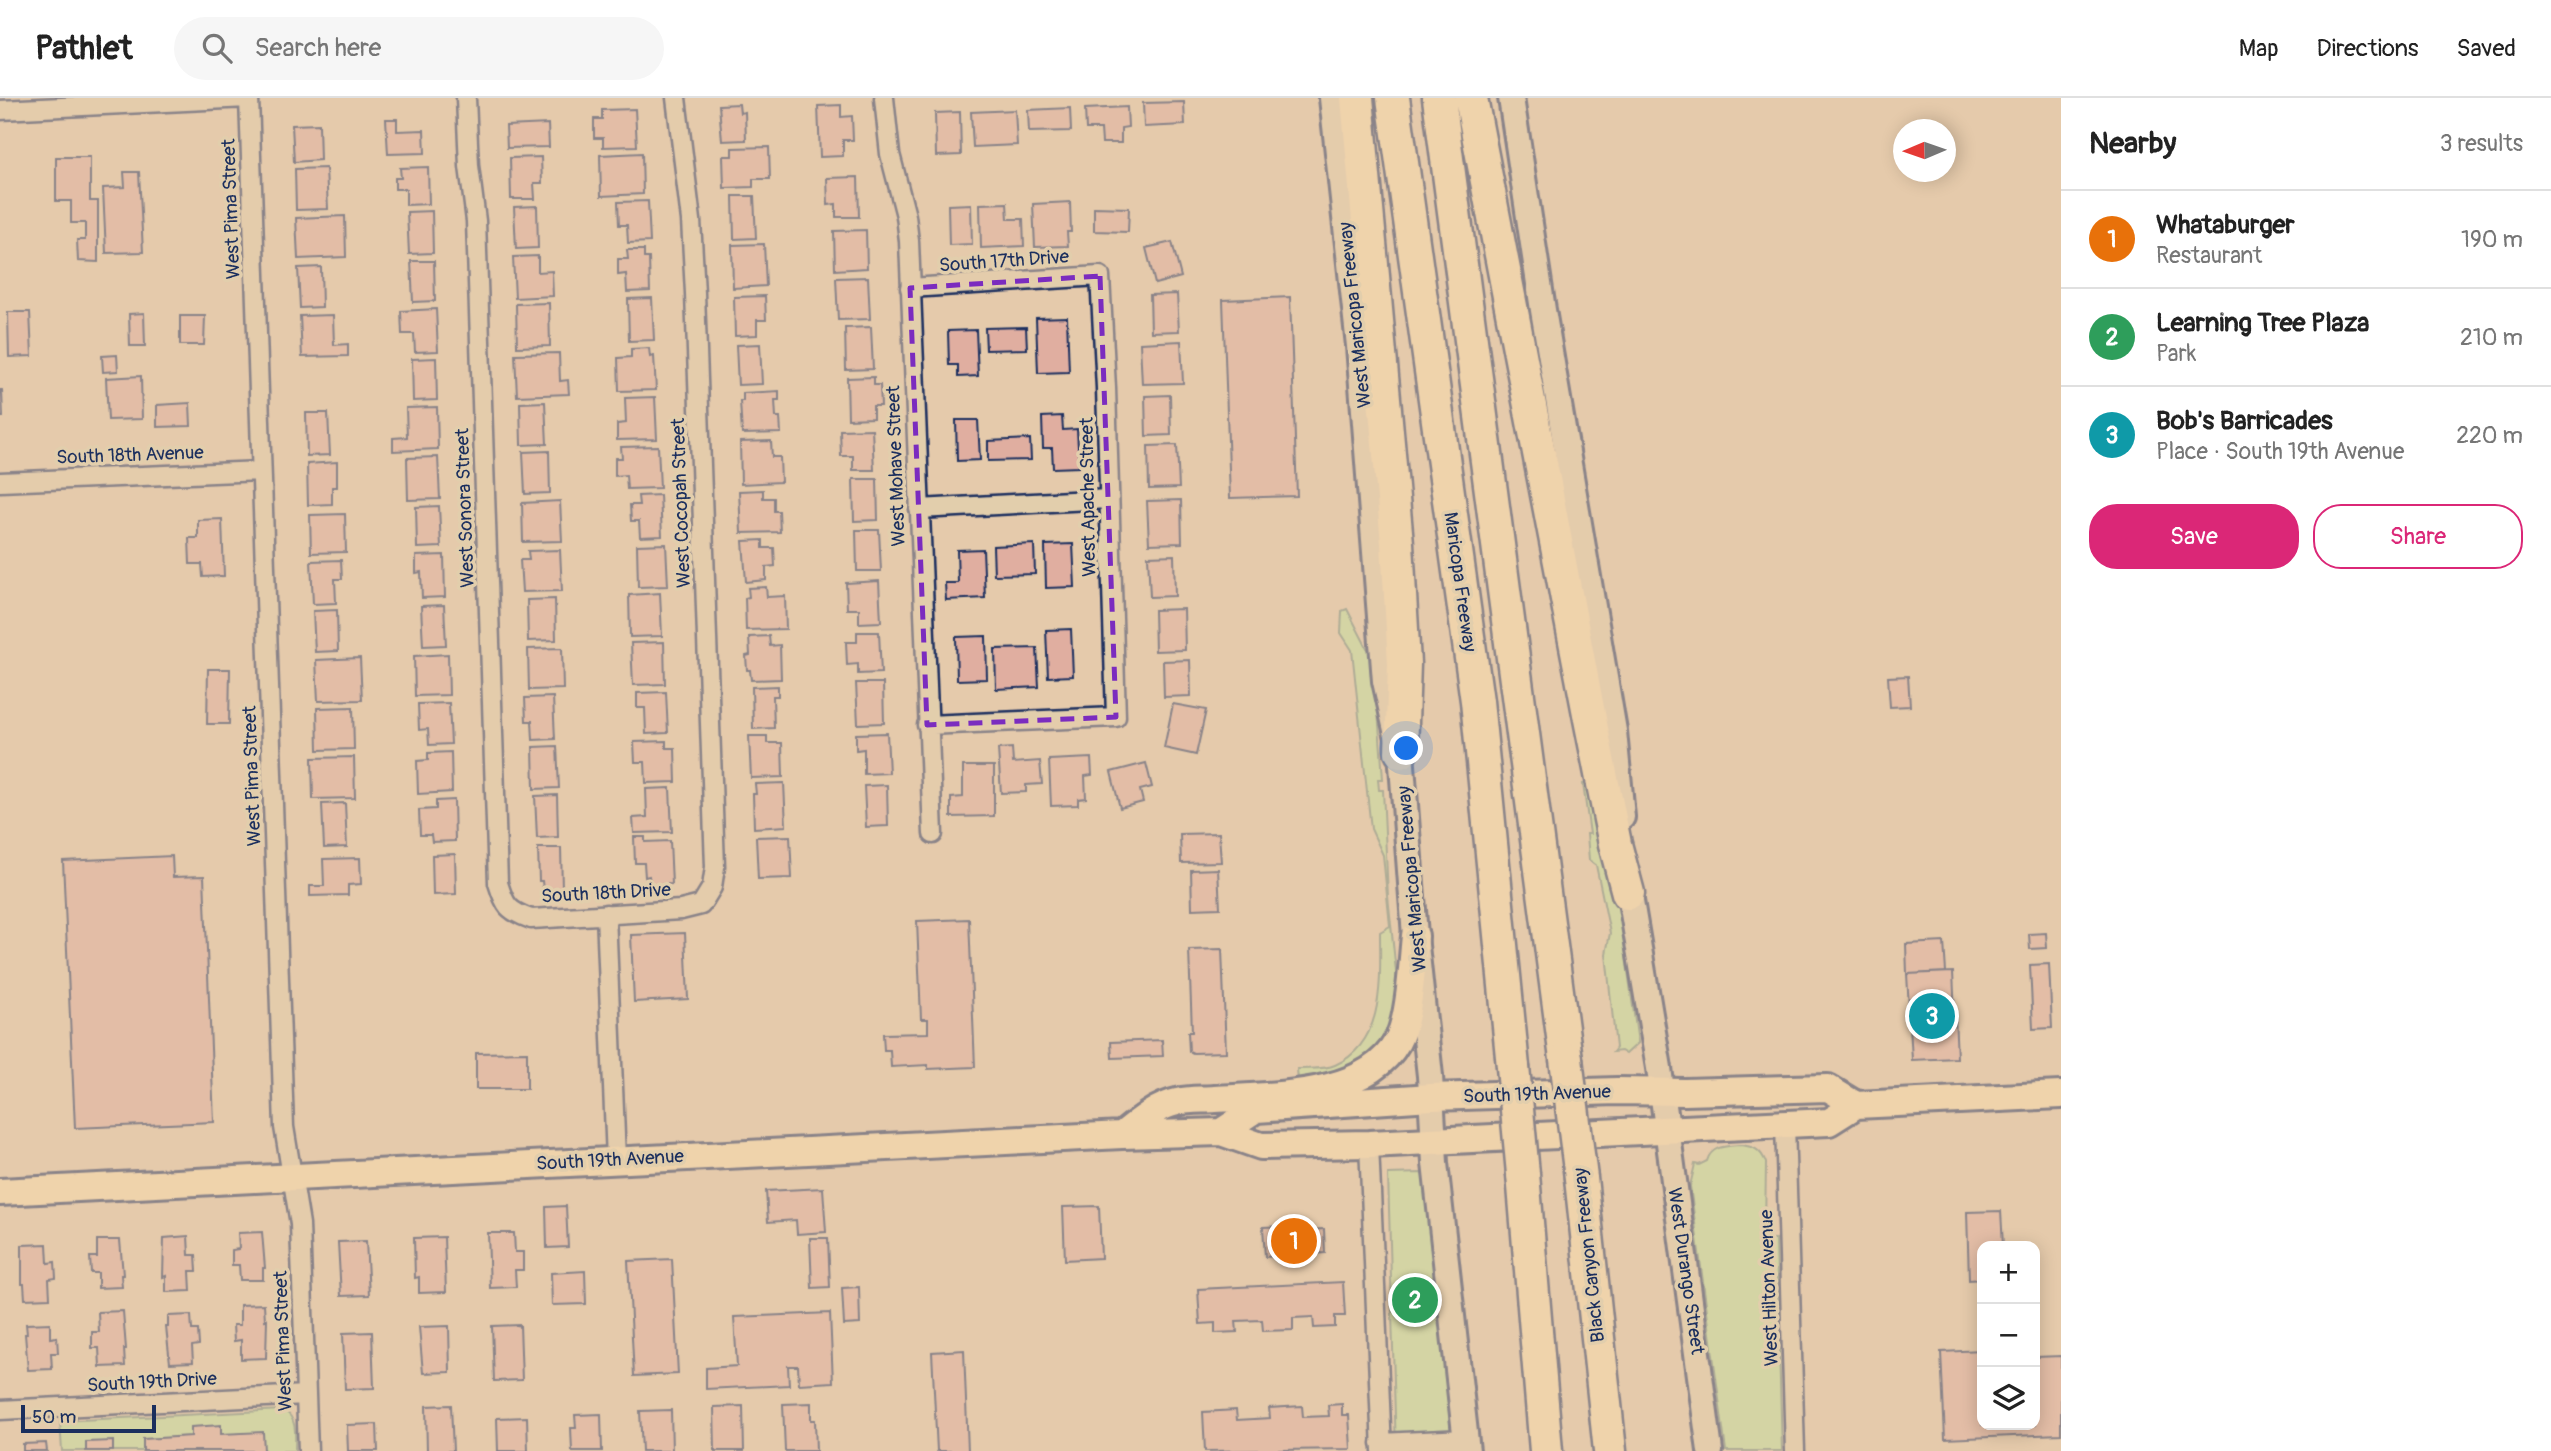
<!DOCTYPE html>
<meta charset="utf-8">
<style>
body{margin:0;font-family:Pangolin,sans-serif;background:#f6f6f6;color:#222}
.controls{position:absolute;right:21px;bottom:21px;display:grid;overflow:hidden;border-radius:14px;box-shadow:0 4px 18px #0003}
.controls button{width:63px;height:63px;display:grid;place-items:center;padding:0;border:0;border-bottom:2px solid #e0e0e0;background:#fff;color:#222;font:35px sans-serif}
.compass{position:absolute;left:1893px;top:21px;width:63px;height:63px;border-radius:50%;background:#fff;box-shadow:0 4px 18px #0003;rotate:268deg}
.scale{position:absolute;left:21px;bottom:18px;width:135px;box-sizing:border-box;padding-left:7px;border:4px solid #1b2f5e;border-top:0;font-size:19px;line-height:24px;white-space:nowrap;color:#1b2f5e;-webkit-text-stroke:5px #e2ceac;paint-order:stroke}
.you{position:absolute;left:1407px;top:651px;width:24px;height:24px;margin:-18px;border:5px solid #fff;border-radius:50%;background:#1a73e8;box-shadow:0 0 0 10px #1a73e833}
.badge{display:grid;place-items:center;width:46px;height:46px;border-radius:50%;background:#db2777;color:#fff;font-size:23px;font-weight:700}
.pin{position:absolute;translate:-50% -50%;border:4px solid #fff;box-shadow:0 2px 7px #0006}
.list{margin:0;padding:0;list-style:none}
h2{display:flex;justify-content:space-between;align-items:center;height:91px;margin:0;padding:0 28px;font-size:30px}
h2 small{font-size:23px;font-weight:400;color:#767676}
.list li{display:grid;grid-template-columns:46px 1fr auto;gap:21px;align-items:center;box-sizing:border-box;height:98px;padding:0 28px;border-top:2px solid #e0e0e0}
.list b{display:block;font-size:26px;white-space:nowrap}
.list p{margin:0;font-size:23px;white-space:nowrap;color:#767676}
.list em{font-size:23px;font-style:normal;color:#767676}
.actions{display:flex;gap:14px;padding:21px 28px}
.actions a{flex:1;padding:16px 0;border:2px solid #db2777;border-radius:28px;text-align:center;font-size:24px;color:#db2777}
.actions .main{background:#db2777;color:#fff}
.icon{flex:none;width:38px;height:38px;fill:none;stroke:currentColor;stroke-width:2;stroke-linecap:round;stroke-linejoin:round}
.map{position:relative;flex:none;width:2061px;height:1353px;overflow:hidden}
header{display:flex;align-items:center;gap:42px;box-sizing:border-box;height:98px;padding:0 35px;background:#fff;border-bottom:2px solid #e0e0e0}
header strong{font-size:33px}
nav{display:flex;gap:38px;margin-inline-start:auto;font-size:24px}
.search{width:490px;height:63px;background:#f6f6f6;display:flex;align-items:center;gap:18px;box-sizing:border-box;padding:0 24px;border-radius:38px;color:#767676;font-size:26px}
main{display:flex}
aside{flex:1;background:#fff}
.map>svg:first-child{display:block}
.green{fill:#bfe19b;stroke:#6d887c;stroke-width:2}
.building{fill:#e0aea0;stroke:#1b2f5e;stroke-width:2}
.lines{fill:none;stroke-linecap:round;stroke-linejoin:round}
.minor-casing{stroke:#1b2f5e;stroke-width:23}
.secondary-casing{stroke:#1b2f5e;stroke-width:30}
.primary-casing{stroke:#1b2f5e;stroke-width:32}
.motorway-casing{stroke:#1b2f5e;stroke-width:37}
.minor{stroke:#e2ceac;stroke-width:18}
.secondary{stroke:#e2ceac;stroke-width:24}
.primary{stroke:#fbddab;stroke-width:26}
.motorway{stroke:#fbddab;stroke-width:32}
.motorway-bridge-casing{stroke:#1b2f5e;stroke-width:37;stroke-linecap:butt}
.motorway-bridge{stroke:#fbddab;stroke-width:32}
.marked{fill:none;stroke:#7b2cbf;stroke-width:5;stroke-dasharray:14 9;stroke-linejoin:round}
.labels{text-anchor:middle;dominant-baseline:central;stroke-width:7;stroke-linejoin:round;paint-order:stroke}
.street-label{font-size:19px;fill:#1b2f5e;stroke:#e2ceac}
</style>
<header>
<strong>Pathlet</strong>
<div class="search"><svg class="icon" aria-label="search" viewBox="0 0 24 24"><circle cx="10" cy="10" r="6"/><path d="M15 15l6 6"/></svg>Search here</div>
<nav><a>Map</a><a>Directions</a><a>Saved</a></nav>
</header>
<main>
<div class="map">
<svg width="2061" height="1353" viewBox="0 0 2061 1353">
<rect width="100%" height="100%" fill="#e5caab"/>
<filter id="ink" filterUnits="userSpaceOnUse"><feTurbulence type="fractalNoise" baseFrequency=".0143" numOctaves="2"/><feDisplacementMap in="SourceGraphic" scale="14" xChannelSelector="R" yChannelSelector="G"/><feConvolveMatrix kernelMatrix="1 2 1 2 8 2 1 2 1" color-interpolation-filters="sRGB"/></filter>
<g filter="url(#ink)">
<!-- green -->
<path class="green" d="M1347,511L1367,550L1374,557L1383,681H1378L1379,692H1383L1388,798L1398,893L1390,939L1361,964L1339,976L1298,982L1297,971C1309,970 1325,972 1335,967C1386,944 1380,880 1380,834L1390,828L1383,757L1371,731L1352,552L1341,535L1342,513Z
M1593,685L1621,822L1638,945L1626,956L1621,953L1613,954L1616,950L1606,856L1610,835L1596,767L1589,762L1587,736H1590L1583,686Z
M1739,1047C1753,1048 1761,1051 1766,1065L1765,1132H1768V1141H1776L1782,1353H1726L1690,1088L1695,1066L1699,1067L1707,1063C1711,1048 1726,1048 1739,1047Z
M1422,1075L1427,1093L1453,1353H1396L1388,1076Z
M284,1312C298,1321 295,1338 295,1353H62L60,1323Z"/>
<!-- building -->
<path class="building" d="M1184,4L1185,27L1144,29L1143,5Z
M739,6L740,15L745,14L746,42L722,43L719,7Z
M841,7V19L852,18L853,42H843V58L820,59L818,8Z
M1127,9L1128,29L1121,30V45H1102L1101,31H1086L1085,11Z
M1070,10L1071,33L1029,34L1028,12Z
M635,11L637,48L603,49V40H594V21H602V12Z
M1015,12L1017,47L973,49L971,14Z
M960,14L961,57L936,58L935,15Z
M386,21H397V33L424,32L425,55L388,56Z
M319,26L320,62L294,64L292,27Z
M548,26L549,49L507,50L506,28Z
M769,49L770,81H753V89L724,90L723,58H732V50Z
M642,55L643,96L601,98L600,57Z
M56,59H90V103H98V164L78,163L77,142H85V125H71V103H56Z
M541,59L542,85H534L535,101H511L510,60Z
M428,69L429,106L406,107V91H395V80H401L400,70Z
M326,70L328,111L296,112L295,71Z
M124,74H139L143,154L106,155L103,90L125,89Z
M858,79L859,119H836V106L828,107L827,80Z
M733,98H754L756,140L734,141Z
M648,103L650,144L628,145L627,127H619L618,104Z
M1070,104L1071,134H1067L1068,148L1035,149L1033,106Z
M1007,105L1008,121H1023L1024,148L981,150L980,106Z
M971,106L972,146L949,147L948,107Z
M537,108L538,150L516,151L514,109Z
M1094,109L1129,110L1128,134L1094,133Z
M432,113L433,155L409,156L407,114Z
M345,118L346,159L298,161L296,120Z
M866,132L867,170L835,172L834,133Z
M1172,144L1181,179L1155,186L1146,150Z
M764,146L766,188L733,190L732,147Z
M627,152H644V160H649L650,193L627,194L626,176L618,177V161H628Z
M538,158V174L552,173L553,198L515,200L513,159Z
M411,163H434L435,203L413,204Z
M321,169L322,209L300,210L298,170Z
M868,179L870,221L838,222L836,180Z
M1177,196L1179,233L1151,234L1150,197Z
M765,198L766,222H757V237L735,238L734,199Z
M1290,199L1297,398L1230,400L1223,202Z
M652,200L654,242L629,243L628,201Z
M549,205L550,248L517,249L516,206Z
M436,211L438,253L415,254L414,236H402L401,213Z
M8,214H30L32,258L9,259Z
M144,215L145,248H130L129,216Z
M333,217L334,247L348,246V258L302,259L300,218Z
M180,218H205L204,247H180Z
M1067,219L1069,274L1038,275L1036,220Z
M871,229L873,271L846,272L845,230Z
M1026,229L1027,251L986,252L985,230Z
M976,232L978,278L958,279V267H949L948,233Z
M1181,243L1183,285L1142,286L1140,245Z
M760,246L762,286L738,287L736,247Z
M649,250L650,259L654,258L656,292L619,293L618,260L631,259V251Z
M559,255L560,283L568,282L569,296L517,298L515,256Z
M117,257L118,273L103,274L102,258Z
M436,260L437,302L413,303L412,261Z
M141,278L142,321L108,322L106,280Z
M874,279V287H880L881,308H873V320L848,321L847,280Z
M0,292H2L3,319H0Z
M779,293V302H775L776,319H780L781,335L742,336L740,303H743V295Z
M1170,297L1171,337L1146,338L1145,298Z
M655,299L657,341L617,342V326L626,325L625,300Z
M545,304L547,346L521,347L520,305Z
M190,305L191,328L157,329V307Z
M437,309L438,351L393,353V340L407,339L406,310Z
M306,315H328L330,357L307,358Z
M1062,318L1063,332L1077,331L1079,369L1053,370L1052,350H1043L1042,319Z
M956,322H978L980,362L957,363Z
M872,331L874,372H853V358H841L840,332Z
M1030,341L1031,362L988,363V343Z
M771,343L772,359H780L781,384L741,386L740,344Z
M1177,347L1179,390L1149,391L1148,348Z
M658,348L660,390L627,391L626,377L615,378V360H622L621,349Z
M549,353L550,395L525,396L523,354Z
M438,359L440,401L408,402L407,360Z
M337,364V389H332V406L308,407L307,366Z
M853,381H877L878,422L854,423Z
M763,392V400H774V413H779L780,434L741,435L739,393Z
M660,397L662,438L640,439L639,423H631L630,407H639L638,398Z
M1181,402L1182,445L1149,446L1147,403Z
M560,403L562,443L523,444L522,405Z
M439,408L441,449L417,450L416,409Z
M345,416L346,454L311,455L310,417Z
M222,421L224,478L203,479L202,466H190L189,440H198V422Z
M856,432H879L881,473H857Z
M763,442V450H774L775,468L766,469V482L746,484L743,443Z
M666,446L668,488L638,489L637,447Z
M1034,446L1035,476L994,477L993,448Z
M1073,446L1075,489L1046,490L1045,447Z
M983,451L985,500L946,502L945,485H958L957,452Z
M560,452L562,493L522,494L520,462H529L528,453Z
M444,457L445,499L422,500L421,474L416,475V458Z
M1174,457L1175,498L1150,499L1148,458Z
M341,462L342,481H335L336,505L313,506L311,463Z
M879,483L881,524L859,525V511H847L846,485Z
M766,489L767,499L785,498L786,531L746,532L745,500L749,499L748,490Z
M660,495L662,538L630,539L629,497Z
M555,501L556,542L528,543L527,502Z
M444,507L446,547L423,548L421,508Z
M1184,511L1185,552L1155,553L1154,512Z
M337,512L338,553L315,554L313,513Z
M1071,531L1073,578L1048,579L1046,532Z
M857,534H879L881,575L858,576V566L847,567L846,544H857Z
M769,538L770,548L780,547L781,581L751,582L750,572H747L746,558L750,557L749,539Z
M986,538L987,581L957,582L956,539Z
M664,544L665,586L633,587L631,545Z
M562,550L563,591L529,592L528,551Z
M1037,550L1039,589L996,591L995,551Z
M448,556L449,597L415,598L414,558Z
M360,560L362,602L318,603L316,562Z
M1190,562L1191,598L1164,599L1163,563Z
M208,571H230L229,626H207Z
M1908,578L1910,608L1890,609L1888,579Z
M856,585H883L884,625L858,626Z
M778,588V598H773L774,630L753,631L752,589Z
M666,594L668,635L646,636L645,610H637V595Z
M553,599L555,641L533,642L532,623H526L525,600Z
M449,605L451,646L429,647L428,631L419,632L418,606Z
M1173,606L1206,612L1196,657L1164,650Z
M353,609L354,651L318,652L317,610Z
M887,635L889,675L864,676V651L856,652V636Z
M749,638H767V645H782L783,679L751,680Z
M666,643V650H675L676,684L646,685L645,664H635L634,644Z
M557,648L559,690L534,691L533,649Z
M1012,650L1013,665L1040,663L1042,686L1026,687V694L1001,695L998,651Z
M451,654L452,694L418,696L417,663L428,662V655Z
M354,659L355,700L313,701L312,660Z
M1091,660L1092,677L1085,678L1086,700L1078,701V707L1051,708L1049,662Z
M1146,665L1152,689L1140,692L1143,704L1120,710L1111,674Z
M963,668H994V718L951,719V700L963,699Z
M784,685L786,728L754,730L753,696H756L755,686Z
M887,687L888,728L866,729L864,688Z
M670,690L672,734L634,735L633,720L647,719L646,691Z
M557,697L558,739L537,740L535,698Z
M454,702L455,743L432,744L431,737H420L419,712L436,711V703Z
M345,705L347,749L324,750L322,706Z
M1219,735L1221,764L1181,765L1180,736Z
M790,738L792,780L758,781L756,739Z
M634,739H645V744L670,743L672,786L650,787L649,778L645,779L644,765H635Z
M538,750H561L562,791L543,792L542,783H539Z
M455,756L456,796L433,797L432,757Z
M172,758L173,779L204,778L214,1024L75,1030L63,763Z
M360,760L361,786L348,787V797L310,798V788H324L323,761Z
M1218,771L1220,810L1192,811L1191,772Z
M969,821L975,969L928,971V967L891,969L890,952H884L883,936L928,935V921H921L917,823Z
M685,835L688,901L634,904L631,837Z
M2046,835L2047,850L2030,851L2029,836Z
M1944,844L1946,874L1907,876L1906,846Z
M1222,851L1226,954L1193,955L1189,953L1188,934H1192L1189,852Z
M2049,866L2052,930L2033,931L2030,867Z
M1953,874L1957,960L1912,962L1907,876Z
M1162,942L1163,958L1112,960L1111,944Z
M527,954V991H476V955Z
M823,1090L826,1134L797,1136L796,1122L768,1124L766,1093Z
M566,1108L568,1149L547,1150L546,1109Z
M1099,1108L1101,1160L1065,1162L1063,1109Z
M2001,1113L2003,1148H1982V1181L1969,1182L1967,1114Z
M1304,1127V1132L1324,1131L1325,1155L1265,1159L1263,1129Z
M262,1134L265,1170H263V1182H240L239,1167H232V1152L239,1151L238,1135Z
M488,1135H514L515,1154H523V1172H515L516,1189L490,1190Z
M188,1138L189,1157H196L197,1173H190L191,1193L166,1194V1178L163,1179L164,1140Z
M444,1139L446,1194L419,1195V1179L415,1180L414,1140Z
M810,1140H828L830,1189L812,1190Z
M97,1142H120L123,1177H121L122,1189L98,1190V1175H91L90,1159H97Z
M366,1143L369,1197L341,1198L338,1144Z
M47,1146L48,1165L55,1164L56,1180L49,1181L50,1200L25,1201L24,1186H22V1147Z
M672,1161L678,1276L634,1278L628,1163Z
M585,1173L586,1206L552,1207L551,1175Z
M1343,1184L1345,1218H1335V1229L1314,1230L1313,1219L1293,1220V1232L1263,1233L1262,1222L1236,1223L1237,1234L1215,1235V1225L1200,1226L1198,1191Z
M859,1189L860,1226L844,1227L842,1190Z
M264,1206L265,1222L267,1221L266,1260L241,1261V1242L234,1243L233,1227H240V1207Z
M123,1213L126,1251H124L125,1268L100,1269L99,1250H92V1234H99L98,1214Z
M830,1215L833,1284L799,1286L798,1268H788L789,1287L706,1291V1270L737,1268L734,1219Z
M191,1217L192,1232H198L199,1247L192,1248L193,1264L170,1265L166,1229H168V1218Z
M50,1225V1240L57,1239L58,1255H51L52,1271L28,1272L25,1236H27L26,1226Z
M520,1227L522,1282L494,1283L492,1228Z
M449,1228L450,1274L423,1275L419,1229Z
M372,1234L374,1290L345,1291L343,1235Z
M964,1252L968,1353H937L932,1254Z
M1982,1252V1327H2035V1259L2061,1258V1336L1945,1341L1941,1254Z
M811,1305V1322H815L816,1353H785L783,1306Z
M1342,1306V1317H1349L1351,1351L1205,1353L1203,1314L1236,1312L1237,1322L1270,1320L1269,1310L1302,1308L1303,1319L1329,1318L1328,1307Z
M451,1307L453,1353H427L426,1308Z
M743,1308L744,1353H715L714,1309Z
M671,1312L672,1353H642L640,1313Z
M601,1316L602,1353H572L571,1330H576L575,1317Z
M527,1319L528,1353H498L497,1320Z
M377,1326L378,1353H348L347,1327Z
M221,1327V1336L263,1334L264,1353H143V1341L191,1338V1329Z
M113,1343V1353H86V1344Z
M46,1345L47,1353H23V1346Z"/>
<g class="lines">
<!-- minor casing -->
<g class="minor-casing">
<path id="minor" d="M249,0L284,1029L300,1126L308,1353
M466,0L469,68L476,123L498,785C505,808 508,813 531,821L681,812L701,807L712,789L715,769L695,195L691,122L676,0
M884,0L890,56L906,118L909,143L933,736
M0,12L248,0
M910,190L1100,178L1106,290L1116,619L927,627
M0,384L261,373
M919,411L1109,401
M606,816L616,1062
M1785,1026L1795,1353
M1369,1046L1382,1353
M0,1312L306,1297
M1381,1345L1465,1341"/>
</g>
<!-- secondary casing -->
<g class="secondary-casing">
<path id="secondary" d="M1332,0L1359,248L1385,583L1401,654L1415,838L1430,978L1435,1065L1467,1353
M1511,0L1543,212L1614,633L1622,719
M1627,779L1659,970L1710,1353"/>
</g>
<!-- primary casing -->
<g class="primary-casing">
<path id="primary" d="M1221,1034L1256,1011L1431,999L1617,993L1685,994L1828,990L1856,1007
M1122,1037C1138,1024 1157,1008 1177,1004C1189,1001 1203,1002 1215,1001C1271,997 1366,1000 1397,944C1410,921 1412,866 1415,838
M0,1094L1122,1037L1221,1034L1261,1048L1369,1046L1829,1024L1856,1007L2061,997"/>
</g>
<!-- motorway casing -->
<g class="motorway-casing">
<path id="motorway" d="M1357,0L1397,445L1404,566L1401,654
M1393,0L1477,603L1513,969
M1439,0L1566,961
M1471,0L1590,621L1615,746L1628,795
M1523,1076L1546,1353
M1581,1080L1610,1353"/>
</g>
<!-- minor -->
<use href="#minor" class="minor"/>
<!-- secondary -->
<use href="#secondary" class="secondary"/>
<!-- primary -->
<use href="#primary" class="primary"/>
<!-- motorway -->
<use href="#motorway" class="motorway"/>
<!-- motorway-bridge casing -->
<g class="motorway-bridge-casing">
<path id="motorway-bridge" d="M1566,961L1581,1080
M1513,969L1523,1076"/>
</g>
<!-- motorway-bridge -->
<use href="#motorway-bridge" class="motorway-bridge"/>
</g>
</g>
<!-- marked area -->
<path d="M0 0H2061V1353H0ZM1100,178L1116,619L927,627L910,190Z" fill="#e5caab" fill-opacity=".55" fill-rule="evenodd"/>
<path class="marked" d="M1100,178L1116,619L927,627L910,190Z"/>
<g class="labels">
<!-- street labels -->
<g class="street-label">
<text transform="translate(231 111) rotate(-92)">West Pima Street</text>
<text transform="translate(1004 163) rotate(-4)">South 17th Drive</text>
<text transform="translate(1355 217) rotate(-96)">West Maricopa Freeway</text>
<text transform="translate(130 357) rotate(-2)">South 18th Avenue</text>
<text transform="translate(896 368) rotate(-92)">West Mohave Street</text>
<text transform="translate(1088 399) rotate(-91)">West Apache Street</text>
<text transform="translate(681 405) rotate(-92)">West Cocopah Street</text>
<text transform="translate(465 410) rotate(-92)">West Sonora Street</text>
<text transform="translate(1460 484) rotate(82)">Maricopa Freeway</text>
<text transform="translate(252 678) rotate(-92)">West Pima Street</text>
<text transform="translate(1412 781) rotate(-95)">West Maricopa Freeway</text>
<text transform="translate(606 795) rotate(-3)">South 18th Drive</text>
<text transform="translate(1537 996) rotate(-2)">South 19th Avenue</text>
<text transform="translate(610 1062) rotate(-3)">South 19th Avenue</text>
<text transform="translate(1589 1157) rotate(-96)">Black Canyon Freeway</text>
<text transform="translate(1686 1173) rotate(82)">West Durango Street</text>
<text transform="translate(1769 1190) rotate(-92)">West Hilton Avenue</text>
<text transform="translate(283 1243) rotate(-92)">West Pima Street</text>
<text transform="translate(152 1284) rotate(-3)">South 19th Drive</text>
</g>
</g>
</svg>
<div class="controls">
<button>+</button>
<button>−</button>
<button><svg class="icon" aria-label="layers" viewBox="0 0 24 24"><path d="M12 4l9 5-9 5-9-5zM3 14l9 5 9-5"/></svg></button>
</div>
<svg class="compass" viewBox="-18 -18 36 36"><path d="M0-13l5 13h-10z" fill="#e53935"/><path d="M0 13l5-13h-10z" fill="#767676"/></svg>
<div class="scale">50 m</div>
<div class="you"></div>
<div class="pin badge" style="left:1294px;top:1143px;background:#e8710a">1</div>
<div class="pin badge" style="left:1415px;top:1202px;background:#2e9e5b">2</div>
<div class="pin badge" style="left:1932px;top:918px;background:#0f9aa8">3</div>
</div>
<aside>
<h2>Nearby<small>3 results</small></h2>
<ul class="list">
<li><span class="badge" style="background:#e8710a">1</span><div><b>Whataburger</b><p>Restaurant</p></div><em>190 m</em></li>
<li><span class="badge" style="background:#2e9e5b">2</span><div><b>Learning Tree Plaza</b><p>Park</p></div><em>210 m</em></li>
<li><span class="badge" style="background:#0f9aa8">3</span><div><b>Bob's Barricades</b><p>Place · South 19th Avenue</p></div><em>220 m</em></li>
</ul>
<div class="actions"><a class="main">Save</a><a>Share</a></div>
</aside>
</main>
